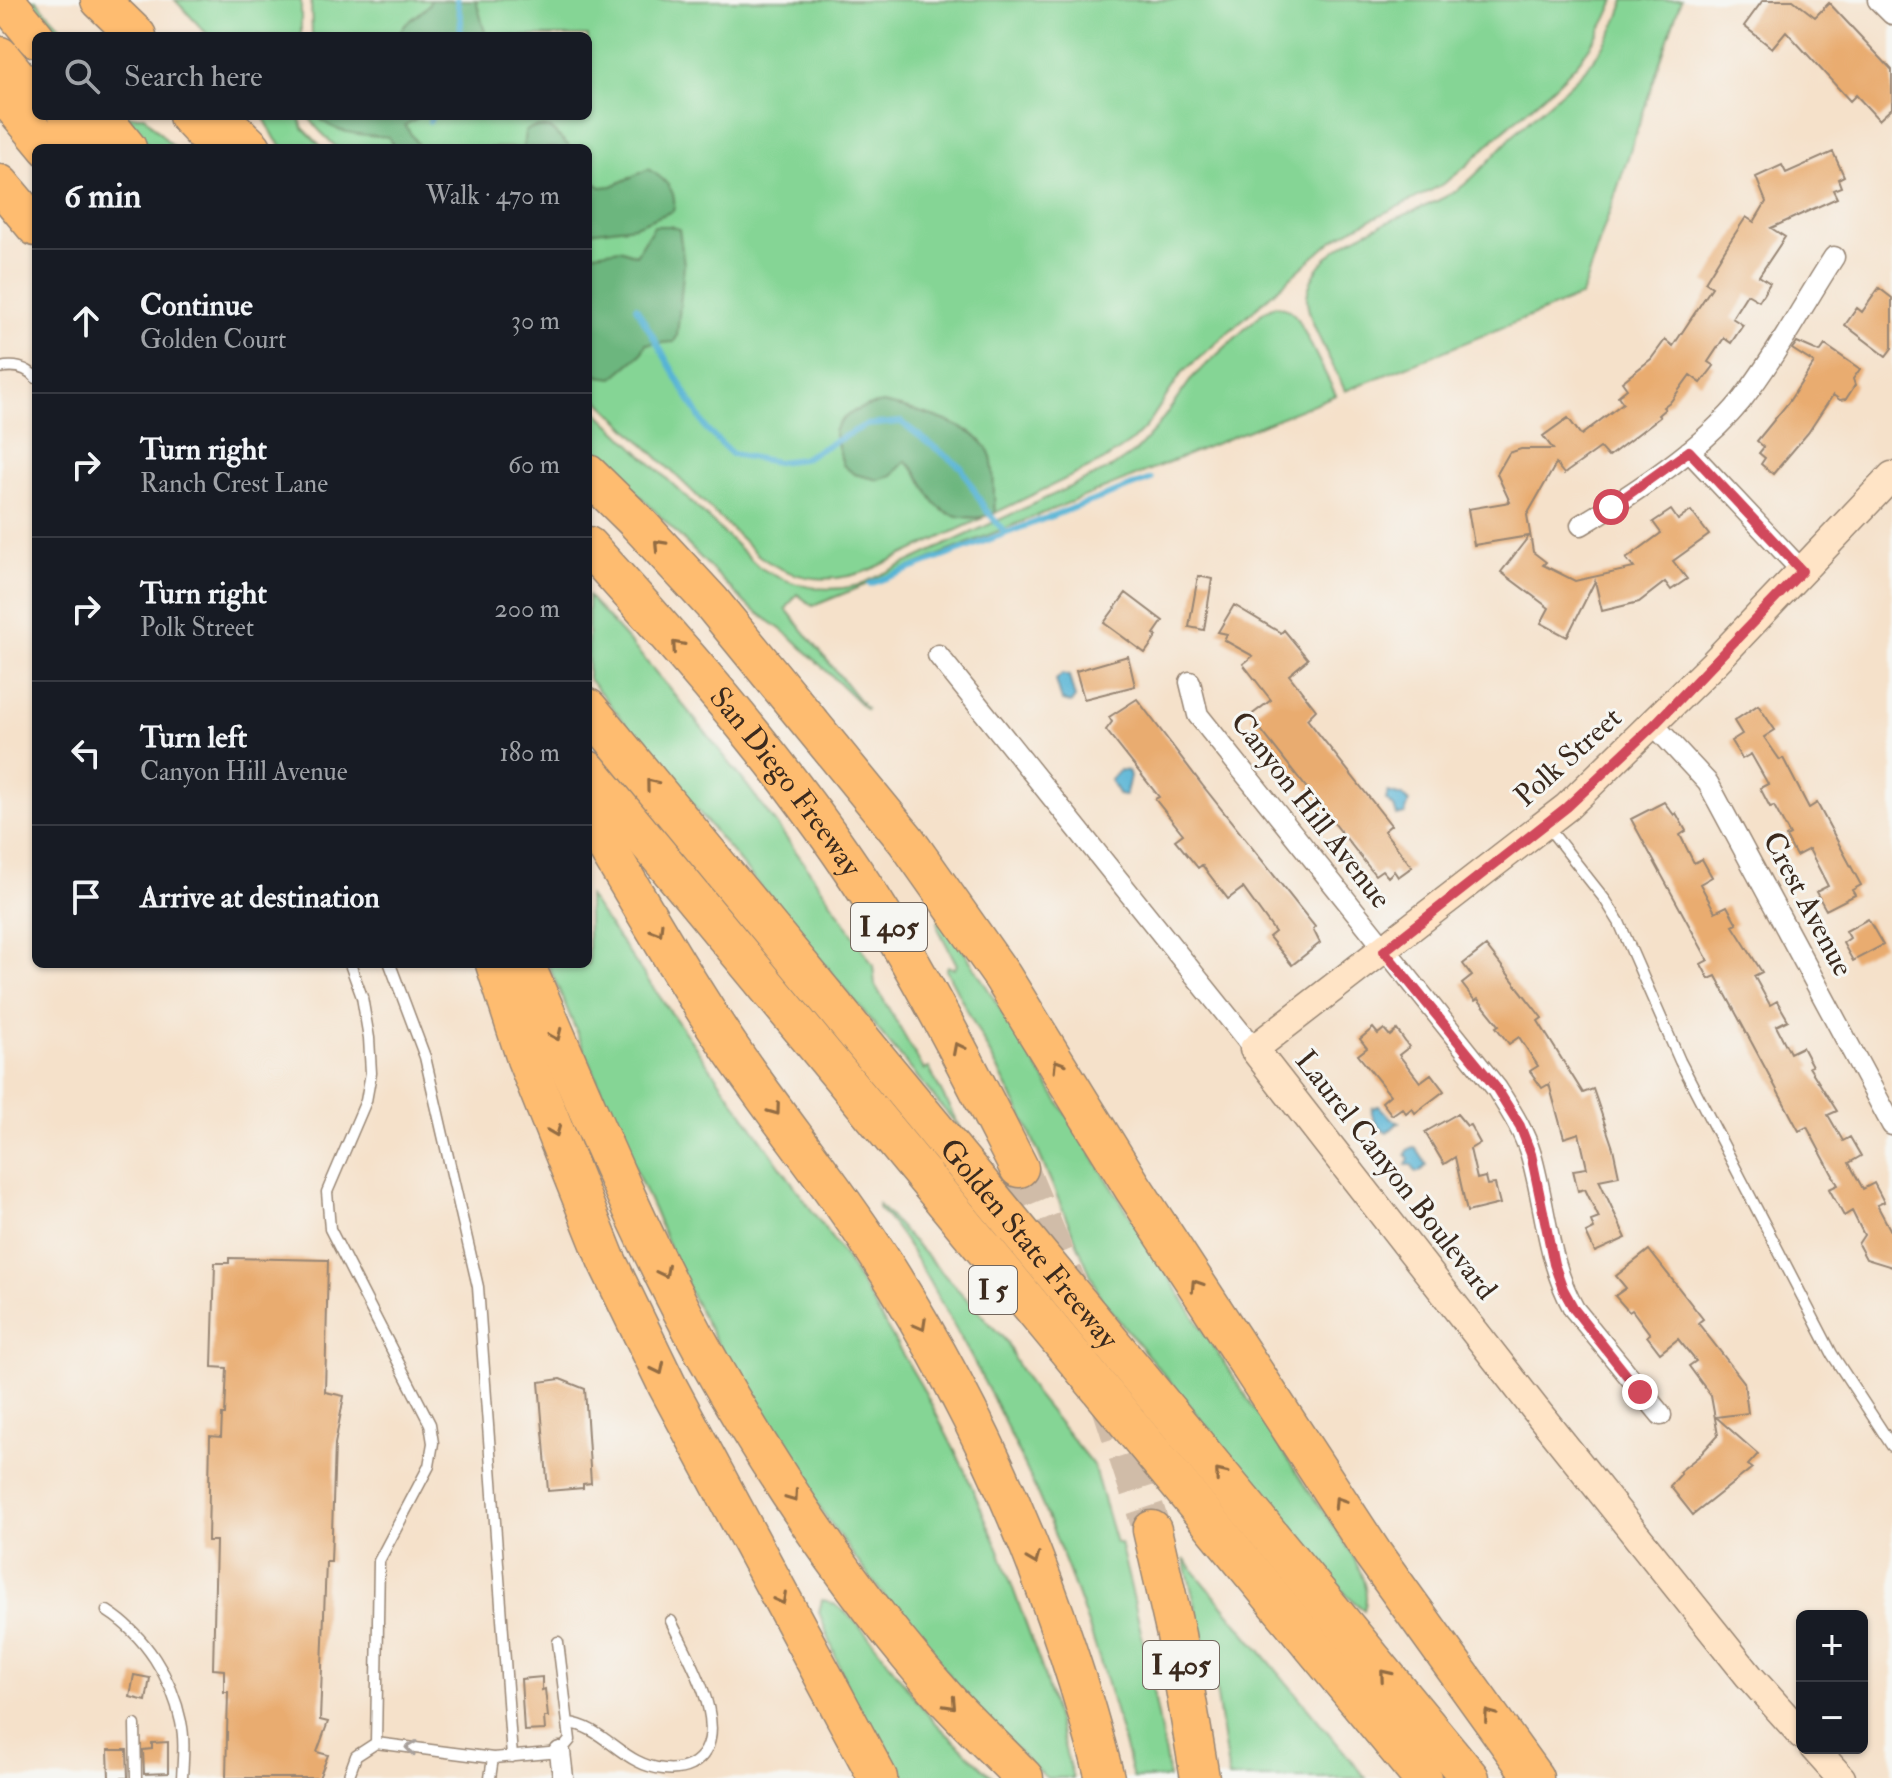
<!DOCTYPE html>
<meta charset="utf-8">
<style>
body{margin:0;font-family:"IM FELL Double Pica",serif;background:#242831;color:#f1f3f6}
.controls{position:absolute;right:24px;bottom:24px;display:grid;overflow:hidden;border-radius:12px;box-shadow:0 2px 6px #0004}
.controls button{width:72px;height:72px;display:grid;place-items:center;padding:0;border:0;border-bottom:2px solid #363941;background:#171b24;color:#f1f3f6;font:40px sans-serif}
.stop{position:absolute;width:24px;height:24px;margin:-18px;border:6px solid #d1495b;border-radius:50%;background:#fff}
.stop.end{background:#d1495b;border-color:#fff;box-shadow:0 2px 8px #0008}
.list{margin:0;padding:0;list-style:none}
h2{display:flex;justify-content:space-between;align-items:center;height:104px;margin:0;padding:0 32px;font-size:34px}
h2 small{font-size:26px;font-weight:400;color:#9ea1a6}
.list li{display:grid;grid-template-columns:52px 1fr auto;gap:24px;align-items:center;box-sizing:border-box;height:144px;padding:0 32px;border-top:2px solid #363941}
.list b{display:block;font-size:30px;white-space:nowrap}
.list p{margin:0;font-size:26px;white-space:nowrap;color:#9ea1a6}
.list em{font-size:26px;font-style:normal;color:#9ea1a6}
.icon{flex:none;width:44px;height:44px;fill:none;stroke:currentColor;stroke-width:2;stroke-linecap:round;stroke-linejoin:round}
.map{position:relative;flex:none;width:1892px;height:1778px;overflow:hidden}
.search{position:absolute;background:#171b24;box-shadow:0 2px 6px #0004;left:32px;top:32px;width:560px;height:88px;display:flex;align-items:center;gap:20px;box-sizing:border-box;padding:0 28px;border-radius:12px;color:#9ea1a6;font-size:30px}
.panel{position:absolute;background:#171b24;box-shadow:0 2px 6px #0004;left:32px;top:144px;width:560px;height:824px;border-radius:12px}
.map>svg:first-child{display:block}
.green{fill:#85d595;stroke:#60805a;stroke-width:2}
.forest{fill:#6cb67e;stroke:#54704e;stroke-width:2}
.water{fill:#56b4d5;stroke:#486f7a;stroke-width:2}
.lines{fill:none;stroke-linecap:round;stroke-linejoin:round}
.stream{stroke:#56b4d5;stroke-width:6}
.building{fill:#e9ac6f}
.highway-tunnel{stroke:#d0bca8;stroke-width:38;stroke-dasharray:38 19;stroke-linecap:butt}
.lane-casing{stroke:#988674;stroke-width:13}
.street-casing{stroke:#988674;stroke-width:23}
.secondary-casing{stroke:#988674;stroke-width:31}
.highway-casing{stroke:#988674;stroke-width:41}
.lane{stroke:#fff;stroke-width:10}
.street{stroke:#fff;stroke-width:20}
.secondary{stroke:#ffe4c6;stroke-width:28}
.highway{stroke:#febc70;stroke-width:38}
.oneway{stroke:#936c43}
.oneway2{stroke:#a79f9a}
.route{stroke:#d1495b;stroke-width:10}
.labels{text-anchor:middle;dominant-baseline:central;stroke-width:6;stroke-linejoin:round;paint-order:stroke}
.shield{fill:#f6f6f2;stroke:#73675e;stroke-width:2}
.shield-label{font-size:28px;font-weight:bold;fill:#3b2a1e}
.street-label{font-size:30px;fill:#3b2a1e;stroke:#f6f6f2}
</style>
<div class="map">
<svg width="1892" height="1778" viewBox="0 0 1892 1778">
<rect width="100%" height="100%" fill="#f6f6f2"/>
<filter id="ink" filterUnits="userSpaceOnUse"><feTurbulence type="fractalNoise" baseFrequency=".0125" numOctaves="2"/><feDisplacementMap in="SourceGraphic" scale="16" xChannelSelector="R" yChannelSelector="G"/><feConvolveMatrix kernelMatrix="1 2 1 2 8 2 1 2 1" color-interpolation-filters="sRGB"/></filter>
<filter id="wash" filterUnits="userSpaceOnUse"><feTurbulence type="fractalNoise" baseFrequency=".006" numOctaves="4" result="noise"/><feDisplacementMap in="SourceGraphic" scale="32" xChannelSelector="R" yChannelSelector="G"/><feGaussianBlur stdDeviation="1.8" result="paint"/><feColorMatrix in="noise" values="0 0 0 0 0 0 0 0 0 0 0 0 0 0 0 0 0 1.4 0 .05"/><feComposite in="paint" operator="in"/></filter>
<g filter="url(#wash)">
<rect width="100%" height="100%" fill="#f5e1ca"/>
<!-- green -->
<path class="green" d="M29,0H36L69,36H59Z
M175,0H301V36H209Z
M311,0H1615C1589,65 1551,88 1501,133C1482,150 1463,172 1441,185C1405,206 1366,218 1332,241L1182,373L1146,427L1131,442L1103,461L995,513L990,454L970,431L901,407L834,431L843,465L892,475L905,461C942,492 919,518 983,518L872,569C832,585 793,581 758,555L588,390V148H337L318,129L308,116H588V36H312Z
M1625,0H1681L1581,296L1345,391C1336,369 1305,318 1307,297C1315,230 1419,220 1464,185C1486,167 1503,144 1524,125C1570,83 1605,63 1625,0Z
M124,116H144L174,148H151Z
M263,116H299L303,128L323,148H284L276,140Z
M1275,305L1290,310L1298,319L1336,395L813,606L797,594L786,609L867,710L790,636L747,605L588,443V403L759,567C789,585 824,594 859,585L1113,467L1136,451L1154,431L1193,377L1261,314Z
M588,596C696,713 787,831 873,965L875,985L924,1070L929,1068L961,1130L588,678Z
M588,896L845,1257L926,1394L964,1469L999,1550L1043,1671L1073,1778H1047L1039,1772C900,1634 780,1466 690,1293C676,1266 665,1237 653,1209C616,1128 583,1046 548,964H588Z
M941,919L945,921C1065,1110 1181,1302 1307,1488C1326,1517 1377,1575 1364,1610L1347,1596L1324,1568L1101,1299L1025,1121L946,970L948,966L954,969L957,965L938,928V921Z
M878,1204L1007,1342L1014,1359L1034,1392L1093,1465L1116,1543H1120C1140,1621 1156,1699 1169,1778H1133C1093,1616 1031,1460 948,1315C927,1279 907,1237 878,1208Z
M1184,1559L1366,1778H1229L1216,1689Z
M822,1600C857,1604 908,1696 935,1722C954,1742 975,1760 994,1778H892L856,1711L819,1612Z"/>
<!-- forest -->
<path class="forest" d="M431,0H476L486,36H399C404,18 425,15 431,0Z
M318,116H421L405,125L420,148H394L389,137C366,135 333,135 318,116Z
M540,127L551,129L571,148H523L525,132L531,128Z
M648,169C664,178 679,191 673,211L635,226L588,232V179L601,187L612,186Z
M654,226H670L679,229L684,264L677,336L674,342L646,344L641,354L613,378L599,376L588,365V254L620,249L636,255Z
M883,403C911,409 983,425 991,457C995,474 993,495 995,513C983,518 976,518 963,517C925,512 931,482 906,461L892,475L879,480L854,474L843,465L834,431C844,412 863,406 883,403Z"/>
<!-- water -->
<path class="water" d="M1062,674L1069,676L1075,698L1071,703L1062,701L1056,680Z
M1120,770L1128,771L1130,777L1125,796L1119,795L1110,780Z
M1388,792L1402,796L1409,802L1405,814L1397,816L1394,807L1386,800Z
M1379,1106L1391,1119L1399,1122L1387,1133C1380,1129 1370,1118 1372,1108Z
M1416,1148L1427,1165L1420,1172H1416L1412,1165H1406L1409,1159L1406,1154L1409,1149Z"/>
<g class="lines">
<!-- stream -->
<path class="stream" d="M457,0L461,21L460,36
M430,121L432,116
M636,307L707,430L732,454L777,462L802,459L866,425L901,422L961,467L985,509L1005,532
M870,584L1151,479"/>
</g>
<g id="blocks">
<!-- building -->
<path class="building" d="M1763,0H1793L1815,17L1829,3L1892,70V108L1879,120L1856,95L1850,101L1786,31L1772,48L1744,26Z
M1833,152L1844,176L1838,179L1841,187L1833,190L1837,198L1771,228L1785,237L1759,276L1770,283L1759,301L1747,294L1732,318L1743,325L1731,343L1724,338L1708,362L1714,366L1701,383L1690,375L1671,401L1663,407L1665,409L1658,415L1660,417L1608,457L1600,448L1564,474L1556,464L1527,515L1533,552L1546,562L1543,565L1575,581L1634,568L1626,559L1661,533L1653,522L1671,510L1678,520L1691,511L1709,535L1673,561L1687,579L1671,590L1665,582L1639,602L1602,611L1595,581L1567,637L1541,623L1549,608L1501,572L1529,536L1474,545L1468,509L1510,502L1497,474L1509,453L1521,449H1553L1543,436L1568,418L1581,435L1623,403L1618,396L1627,389L1622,382L1651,359L1665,340L1673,346L1712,287L1705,282L1729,243L1746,217L1754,222L1766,202L1756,177L1782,165L1786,173Z
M1879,288L1892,298V348L1886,356L1845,325L1857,308L1862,312Z
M1797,342L1820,352L1825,345L1860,369L1853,379L1855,385L1846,399L1840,400L1833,395L1808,433L1773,474L1761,464L1765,458L1759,453L1764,447L1757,441L1788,403L1814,363L1792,349Z
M1198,576L1212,579L1204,630L1189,627Z
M1126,593L1163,621L1154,634L1157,636L1145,653L1104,623Z
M1234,605L1281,633L1284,630L1308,659L1289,675L1316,710L1307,719L1391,825L1384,831L1412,867L1398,877L1394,871L1388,877L1382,870L1375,875L1250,716L1271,700L1243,664L1253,656L1224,640L1227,634L1218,632Z
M1128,656L1135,686L1084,699L1076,671Z
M1137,699L1203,786L1315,927L1313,929L1320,943L1292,965L1269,937L1275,932L1243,888L1228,899L1202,865L1198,868L1175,840L1183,834L1155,799L1159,797L1106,730L1112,722L1109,717Z
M1758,705L1775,730L1764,737L1780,760L1783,758L1809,808L1817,803L1861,885L1852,890L1855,895L1826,910L1816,892L1828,886L1809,849L1796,856L1786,837L1790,835L1774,806L1770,807L1760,788L1768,784L1751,754L1742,759L1731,741L1742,734L1734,721Z
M1664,802L1674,815L1676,813L1686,831L1680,835L1694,863L1702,859L1712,877L1700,884L1715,912L1727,906L1737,924L1733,926L1762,972L1754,976L1770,1005L1777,1001L1788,1020L1776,1026L1790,1053L1802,1047L1812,1066L1809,1067L1837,1111L1828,1115L1843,1141L1850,1137L1861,1156L1849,1163L1863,1189L1874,1183L1884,1202L1877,1205L1892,1233V1267L1866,1259L1858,1244L1864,1235L1852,1211L1844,1216L1829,1189L1838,1185L1807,1127L1799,1131L1716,976L1709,979L1701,964L1708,960L1631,819Z
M1868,919L1883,945L1853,961L1843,943L1850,938L1846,931Z
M1486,946L1542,1018L1538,1021L1583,1093L1593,1089L1613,1148L1619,1176L1599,1180L1626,1238L1595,1252L1586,1233L1594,1229L1591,1221L1599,1218L1585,1189L1578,1191L1573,1170L1587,1168L1579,1133L1564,1138L1549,1084L1542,1088L1530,1071L1538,1066L1519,1037L1509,1044L1496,1027L1499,1025L1478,999L1475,1001L1462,984L1472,976L1463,964Z
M1373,1028L1378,1034L1384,1029L1390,1036L1397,1030L1409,1047L1399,1055L1420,1082L1431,1074L1444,1091L1415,1113L1412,1108L1406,1113L1402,1108L1392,1115L1382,1102L1390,1095L1358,1055L1367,1048L1360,1039Z
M1457,1114L1467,1126L1470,1125L1480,1143L1470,1149L1477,1179L1485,1177L1487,1185L1495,1184L1500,1204L1467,1212L1455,1157L1444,1164L1425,1132Z
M1649,1250L1703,1319L1698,1323L1744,1382L1748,1413L1716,1417L1758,1454L1748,1465L1752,1468L1693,1515L1670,1486L1681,1474L1679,1472L1699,1456L1718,1435L1711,1396L1689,1366L1696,1361L1678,1339L1660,1353L1647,1336L1650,1334L1632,1310L1629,1312L1615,1296L1626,1288L1616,1276Z
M229,1258L328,1260L325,1392L344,1396L335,1444L331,1562H326L320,1720L328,1722L317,1752L328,1755L319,1778H226L228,1692H224V1670L213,1669L216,1541H208L210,1436L221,1437L222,1415H225L227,1368L212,1367L215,1263H229Z
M560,1379L585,1389L591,1483L583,1484V1488L548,1491L539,1382Z
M134,1675L150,1678L146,1701L130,1697Z
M542,1677V1690L545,1689L548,1717H544L545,1730L524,1731L521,1679Z
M168,1742V1773L144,1774L143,1750L152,1749V1743Z
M108,1750H127L128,1778H109Z"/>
</g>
</g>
<g filter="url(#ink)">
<use href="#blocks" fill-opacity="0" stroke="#988674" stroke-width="2"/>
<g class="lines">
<!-- highway-tunnel -->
<path class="highway-tunnel" d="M1019,1168L1068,1285
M1109,1400L1152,1530"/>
<!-- lane casing -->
<g class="lane-casing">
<path id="lane" d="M0,368C13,365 27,367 36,378
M1547,826L1606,901L1619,922L1680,1061L1738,1173L1832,1354L1892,1446
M350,964L362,997L369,1038L371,1073L366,1101L327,1192L330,1229L430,1424L433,1443L429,1466L379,1561L376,1743
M390,964L425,1057L478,1287L512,1757
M107,1611C145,1635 172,1678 181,1722C185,1740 183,1759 182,1778
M568,1723C595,1725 613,1749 637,1761C652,1769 675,1773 691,1765C739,1738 687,1656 671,1621
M135,1725L136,1778
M348,1778L356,1756L376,1743L493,1758L560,1752L570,1740L558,1642
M490,1778L493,1758"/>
</g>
<!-- street casing -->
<g class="street-casing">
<path id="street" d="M1878,0L1892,14
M1689,451L1802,571
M1581,525C1633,494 1703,448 1741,401C1776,356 1803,305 1834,257
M938,655L1254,1049
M1190,682L1198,715L1497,1089C1510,1110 1524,1131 1531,1155C1546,1207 1547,1261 1574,1309L1661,1415
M1654,725L1708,783L1892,1125
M560,1752L563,1778"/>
</g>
<!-- secondary casing -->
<g class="secondary-casing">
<path id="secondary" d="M1802,1735L1749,1676L1535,1409L1254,1049L1567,807L1714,663L1892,476
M1814,1748L1841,1778"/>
</g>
<!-- highway casing -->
<g class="highway-casing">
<g id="highway">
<path d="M5,0L36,38"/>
<path d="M100,0L137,36"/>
<path d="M0,56L36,100"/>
<path d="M0,90L48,148"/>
<path d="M68,116L94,148"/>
<path d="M101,116L127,148"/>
<path d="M188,116L218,148"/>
<path d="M219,116L252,148"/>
<path d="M0,184L36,227"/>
<path d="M588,474L636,521L712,603L906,840L1002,976L1132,1186L1373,1554L1534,1778"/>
<path id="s1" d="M588,546C701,670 813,798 899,943C942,1016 980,1092 1019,1168"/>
<path id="s2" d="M588,708L1470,1778"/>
<path d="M588,770L1422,1778"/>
<path d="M588,816C635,893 679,973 730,1048C776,1116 829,1180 874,1249C980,1411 1057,1591 1105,1778"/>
<path d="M495,964L526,1059L606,1259L667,1385L878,1778"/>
<path d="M525,964C582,1095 636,1229 705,1354C773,1475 855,1597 948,1701C972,1727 999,1752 1024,1778"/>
<path d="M1152,1530L1176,1635L1200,1778"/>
</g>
</g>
<!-- lane -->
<use href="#lane" class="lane"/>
<!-- street -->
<use href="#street" class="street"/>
<!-- secondary -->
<use href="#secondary" class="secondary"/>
<!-- highway -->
<use href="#highway" class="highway"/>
</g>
<!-- one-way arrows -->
<defs><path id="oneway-chevron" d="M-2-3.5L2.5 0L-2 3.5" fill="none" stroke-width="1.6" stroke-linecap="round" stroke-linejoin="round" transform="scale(2)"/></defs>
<g class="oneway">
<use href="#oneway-chevron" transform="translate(659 545) rotate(-133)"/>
<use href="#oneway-chevron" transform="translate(677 646) rotate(-131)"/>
<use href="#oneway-chevron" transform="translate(651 784) rotate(-129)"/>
<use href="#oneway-chevron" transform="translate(658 930) rotate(59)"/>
<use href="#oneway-chevron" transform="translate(556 1035) rotate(66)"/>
<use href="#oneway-chevron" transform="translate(958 1048) rotate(-117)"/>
<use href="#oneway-chevron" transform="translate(1058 1065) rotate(-122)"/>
<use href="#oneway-chevron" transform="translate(775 1110) rotate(54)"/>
<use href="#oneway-chevron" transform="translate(555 1131) rotate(68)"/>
<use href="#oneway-chevron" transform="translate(664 1272) rotate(63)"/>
<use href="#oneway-chevron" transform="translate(1196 1285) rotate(-123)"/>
<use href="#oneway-chevron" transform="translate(921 1325) rotate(61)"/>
<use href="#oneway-chevron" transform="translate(659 1369) rotate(64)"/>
<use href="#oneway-chevron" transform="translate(1220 1474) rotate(-130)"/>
<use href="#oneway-chevron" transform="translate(793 1497) rotate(55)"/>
<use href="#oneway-chevron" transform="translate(1339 1502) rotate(-123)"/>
<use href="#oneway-chevron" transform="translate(1034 1559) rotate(68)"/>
<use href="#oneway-chevron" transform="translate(781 1599) rotate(62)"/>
<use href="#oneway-chevron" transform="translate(1385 1675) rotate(-130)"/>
<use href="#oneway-chevron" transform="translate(951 1704) rotate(47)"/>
<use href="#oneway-chevron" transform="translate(1489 1715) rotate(-126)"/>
</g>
<use class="oneway2" href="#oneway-chevron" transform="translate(411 1748) rotate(-172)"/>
</g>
<g class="lines" filter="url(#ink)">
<!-- route -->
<path class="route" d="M1611,507L1689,451L1802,571L1654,725L1567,807L1384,951L1497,1089L1520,1126L1531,1154L1554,1264L1563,1289L1574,1309L1640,1392"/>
</g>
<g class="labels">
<!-- shield labels -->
<g class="shield">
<rect x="851" y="903" width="76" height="48" rx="6"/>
<rect x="969" y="1266" width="48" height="48" rx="6"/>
<rect x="1143" y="1641" width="76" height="48" rx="6"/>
</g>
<g class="shield-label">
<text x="889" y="927">I 405</text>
<text x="993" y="1290">I 5</text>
<text x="1181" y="1665">I 405</text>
</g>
<!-- street labels -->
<g class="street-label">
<text transform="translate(1568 757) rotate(-42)">Polk Street</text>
<text stroke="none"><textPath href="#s1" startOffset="308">San Diego Freeway</textPath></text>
<text transform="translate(1311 810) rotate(52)">Canyon Hill Avenue</text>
<text transform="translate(1808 904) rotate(62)">Crest Avenue</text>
<text transform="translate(1396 1175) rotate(52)">Laurel Canyon Boulevard</text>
<text stroke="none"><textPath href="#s2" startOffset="694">Golden State Freeway</textPath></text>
</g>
</g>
</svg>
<div class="controls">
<button>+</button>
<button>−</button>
</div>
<div class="stop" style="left:1611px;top:507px"></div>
<div class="stop end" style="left:1640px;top:1392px"></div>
<div class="search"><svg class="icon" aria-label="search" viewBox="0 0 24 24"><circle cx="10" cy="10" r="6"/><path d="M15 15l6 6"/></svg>Search here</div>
<section class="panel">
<h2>6 min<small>Walk · 470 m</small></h2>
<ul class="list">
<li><svg class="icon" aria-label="ahead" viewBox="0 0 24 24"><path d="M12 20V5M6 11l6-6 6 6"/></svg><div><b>Continue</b><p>Golden Court</p></div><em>30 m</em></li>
<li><svg class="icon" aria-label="right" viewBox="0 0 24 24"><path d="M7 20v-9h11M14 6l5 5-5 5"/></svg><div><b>Turn right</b><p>Ranch Crest Lane</p></div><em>60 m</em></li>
<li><svg class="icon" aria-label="right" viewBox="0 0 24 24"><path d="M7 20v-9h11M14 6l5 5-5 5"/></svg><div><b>Turn right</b><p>Polk Street</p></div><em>200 m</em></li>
<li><svg class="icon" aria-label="left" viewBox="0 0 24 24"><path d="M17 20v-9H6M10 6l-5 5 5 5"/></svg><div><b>Turn left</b><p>Canyon Hill Avenue</p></div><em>180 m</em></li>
<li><svg class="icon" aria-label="arrive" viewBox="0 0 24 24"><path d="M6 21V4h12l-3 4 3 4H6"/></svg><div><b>Arrive at destination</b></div></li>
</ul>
</section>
</div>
